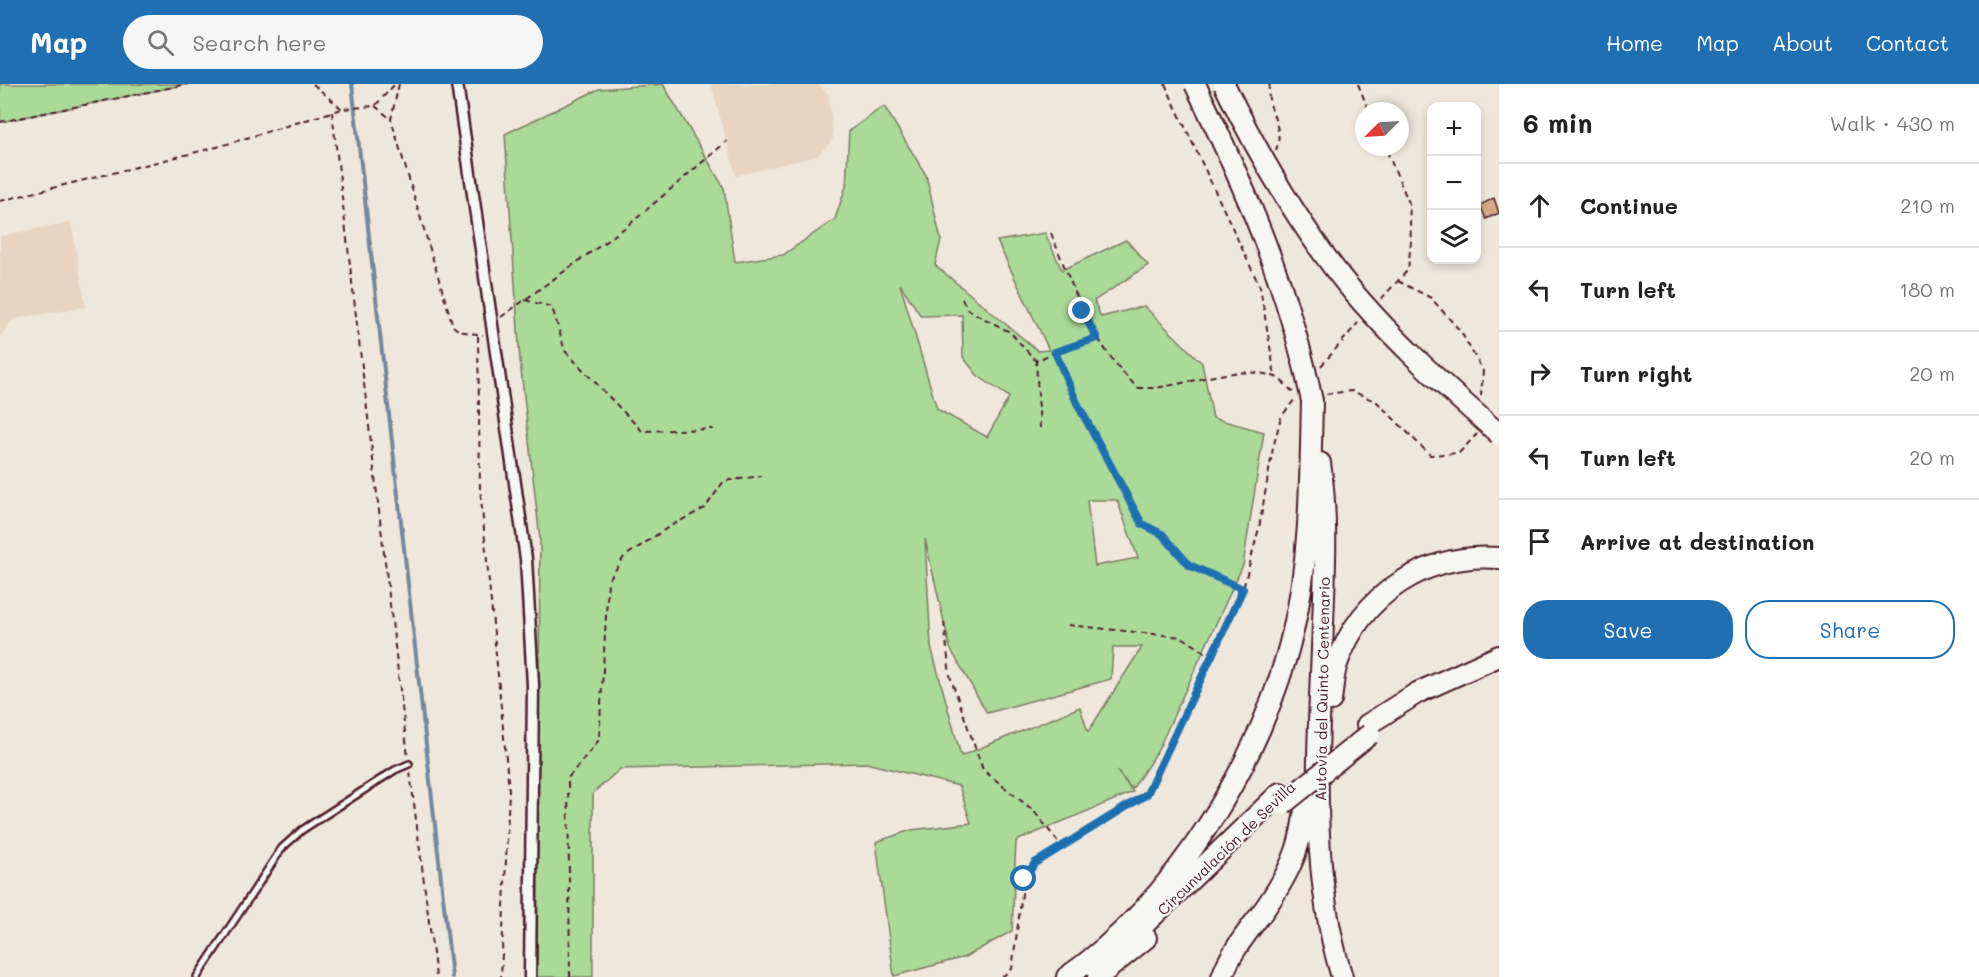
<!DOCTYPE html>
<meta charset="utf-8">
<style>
body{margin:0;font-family:Mali,sans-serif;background:#f6f6f6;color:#222}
.controls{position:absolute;right:18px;top:18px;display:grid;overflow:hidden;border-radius:12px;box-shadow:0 3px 9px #0003}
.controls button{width:54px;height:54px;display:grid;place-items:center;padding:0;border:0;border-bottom:2px solid #e0e0e0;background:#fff;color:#222;font:30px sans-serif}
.compass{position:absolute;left:1355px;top:18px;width:54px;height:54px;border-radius:50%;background:#fff;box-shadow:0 3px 9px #0003;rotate:246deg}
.stop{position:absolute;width:18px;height:18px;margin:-14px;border:4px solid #1f6fb2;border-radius:50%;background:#fff}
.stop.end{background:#1f6fb2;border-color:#fff;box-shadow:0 2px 6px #0008}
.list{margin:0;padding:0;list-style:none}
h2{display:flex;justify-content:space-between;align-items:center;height:78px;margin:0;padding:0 24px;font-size:26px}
h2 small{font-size:20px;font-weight:400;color:#767676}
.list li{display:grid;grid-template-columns:39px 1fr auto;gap:18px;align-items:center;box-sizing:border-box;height:84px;padding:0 24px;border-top:2px solid #e0e0e0}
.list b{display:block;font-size:22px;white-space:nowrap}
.list em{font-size:20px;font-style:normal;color:#767676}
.actions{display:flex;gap:12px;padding:18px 24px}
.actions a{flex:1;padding:14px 0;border:2px solid #1f6fb2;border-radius:24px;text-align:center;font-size:21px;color:#1f6fb2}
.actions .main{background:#1f6fb2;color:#fff}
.icon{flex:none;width:33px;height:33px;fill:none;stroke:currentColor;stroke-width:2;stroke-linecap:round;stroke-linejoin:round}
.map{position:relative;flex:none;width:1499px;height:893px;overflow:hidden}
header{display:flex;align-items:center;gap:36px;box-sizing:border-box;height:84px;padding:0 30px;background:#1f6fb2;color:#fff}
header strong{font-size:28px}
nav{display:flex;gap:33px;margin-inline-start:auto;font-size:21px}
.search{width:420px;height:54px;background:#f6f6f6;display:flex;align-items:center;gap:15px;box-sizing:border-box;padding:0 21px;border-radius:33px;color:#767676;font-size:22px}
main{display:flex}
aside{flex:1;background:#fff}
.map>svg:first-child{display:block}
.built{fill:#e7d5c2}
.green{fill:#abd998;stroke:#7a7c62;stroke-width:1.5;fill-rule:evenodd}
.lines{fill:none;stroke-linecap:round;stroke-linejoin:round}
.stream{stroke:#7387a0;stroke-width:4}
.building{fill:#d3aa84;stroke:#4a1f2b;stroke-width:1.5}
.lane-casing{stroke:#4a1f2b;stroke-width:10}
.street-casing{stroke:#4a1f2b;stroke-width:15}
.highway-casing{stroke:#4a1f2b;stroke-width:24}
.path{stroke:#4a1f2b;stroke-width:2;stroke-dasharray:6 4.5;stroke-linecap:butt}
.lane{stroke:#f6f6f2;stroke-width:5}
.street{stroke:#f6f6f2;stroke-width:10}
.highway{stroke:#f6f6f2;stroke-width:20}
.highway-bridge-casing{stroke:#4a1f2b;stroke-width:24;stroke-linecap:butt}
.highway-bridge{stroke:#f6f6f2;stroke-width:20}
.route{stroke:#1f6fb2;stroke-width:8}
.labels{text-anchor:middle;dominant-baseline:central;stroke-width:4.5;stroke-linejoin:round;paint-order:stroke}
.street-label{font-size:15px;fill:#4a1f2b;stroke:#f6f6f2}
</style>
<header>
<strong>Map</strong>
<div class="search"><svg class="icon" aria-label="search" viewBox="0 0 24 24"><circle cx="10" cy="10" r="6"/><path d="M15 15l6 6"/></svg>Search here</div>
<nav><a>Home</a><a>Map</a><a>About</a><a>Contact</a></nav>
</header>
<main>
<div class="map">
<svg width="1499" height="893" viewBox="0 0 1499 893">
<rect width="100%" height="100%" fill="#efe7dc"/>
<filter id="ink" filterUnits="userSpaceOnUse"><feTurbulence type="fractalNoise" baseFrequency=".0167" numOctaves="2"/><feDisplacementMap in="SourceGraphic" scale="12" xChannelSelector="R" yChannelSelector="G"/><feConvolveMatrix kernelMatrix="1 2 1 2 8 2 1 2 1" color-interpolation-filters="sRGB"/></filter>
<g filter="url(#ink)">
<!-- built -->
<path class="built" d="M711,0H818L829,11L833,55L817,72L736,92Z
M71,138L86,223L13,235L0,253V152Z"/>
<!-- green -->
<path class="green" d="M0,0H188L0,38Z
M663,0L724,104L735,178L783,171L835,135L846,102L849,47L884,22L926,91L941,156L935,181L1038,267L1049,266L997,157L1045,149L1062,186L1126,156L1148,181L1094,217L1101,233L1144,222L1202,279L1213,334L1264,348L1243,481L1157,668L1132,705L1117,687L1133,708L1016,757L1012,847L965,873L894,892L876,758L911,746L971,739L959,702L866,679L620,685L593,709V893H537L540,455L520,277L505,50L599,5ZM900,200L921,232L962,231L963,273L978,292L1009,313L987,353L937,325ZM1087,416H1117L1138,474L1095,482ZM925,455L950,564L987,629L1111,595L1113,563H1142L1088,648L1080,623L961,672L931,563Z"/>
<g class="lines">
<!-- stream -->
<path class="stream" d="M352,0L452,893"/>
</g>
<!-- building -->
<path class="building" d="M1494,114L1499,129L1486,135L1480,121Z"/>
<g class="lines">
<!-- lane casing -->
<g class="lane-casing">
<path id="lane" d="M197,893L282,764L302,746L395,686L409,680"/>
</g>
<!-- street casing -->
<g class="street-casing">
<path id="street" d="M457,0L526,475L533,601L530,893"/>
</g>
<!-- highway casing -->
<g class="highway-casing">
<path id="highway" d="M1320,379C1328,432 1325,485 1323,539C1319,656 1307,779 1342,893
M1331,616C1333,604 1333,591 1337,580C1361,510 1427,468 1499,474
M1367,641L1417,609L1499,572
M1127,857L1280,709
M1067,893C1175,818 1263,674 1293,547C1311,471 1310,394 1312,317
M1098,893L1146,854
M1222,893C1230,869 1247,849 1261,830C1294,784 1304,757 1307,701"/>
</g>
<!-- path -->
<path class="path" d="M313,0L342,25
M399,0L391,35L453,242L459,247L483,251
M1165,0L1260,203L1275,292
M1270,0C1263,24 1286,41 1276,66
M1358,0L1369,27
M375,22L391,35
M332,28L408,673
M0,38L188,0
M0,117L217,63L342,25L375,22L395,0
M1051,149C1074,206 1092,261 1138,304C1183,306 1227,279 1273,292C1281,294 1289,305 1295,310
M1398,197L1431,214L1461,248L1483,287L1481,312
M962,215L968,226L1010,248L1036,277
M1381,215L1408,186L1411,157L1409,119L1385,63
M525,216L552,223L565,267L642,347L713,345
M501,233L630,140L727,57
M478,252L480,404L509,706L501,893
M1097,254L1055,268L1078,319L1142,440L1162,450L1189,481L1243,505
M1321,282L1358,239
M1326,310L1352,307L1377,318L1430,371L1459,369L1477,350
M1040,344L1036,277L1055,268
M944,538L950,592L983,686L1034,727L1062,763
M1068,541L1182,553L1211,572
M410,688L436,893
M570,893L568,694L599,656L608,497L624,473L670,442L705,424L724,397L762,392
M1002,893L1012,885L1024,795L1035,779L1147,710L1243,505L1259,444L1273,364L1281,333L1295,315"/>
<!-- lane -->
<use href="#lane" class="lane"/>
<!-- street -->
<use href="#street" class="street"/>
<!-- highway -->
<use href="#highway" class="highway"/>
<!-- highway-bridge casing -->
<g class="highway-bridge-casing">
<path id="highway-bridge" d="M1195,0C1245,103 1289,204 1312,317
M1224,0C1256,66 1292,129 1337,188C1384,248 1442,300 1499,350
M1283,720L1370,650"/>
</g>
<!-- highway-bridge -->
<use href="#highway-bridge" class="highway-bridge"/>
</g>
</g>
<g class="lines" filter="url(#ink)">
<!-- route -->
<path class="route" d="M1024,795L1035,779L1147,710L1243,505L1189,481L1162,450L1142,440L1077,319L1055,268L1097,254L1082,227"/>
</g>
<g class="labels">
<!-- street labels -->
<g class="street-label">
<text transform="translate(1322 605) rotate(-89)">Autovía del Quinto Centenario</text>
<text transform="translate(1226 764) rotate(-44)">Circunvalación de Sevilla</text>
</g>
</g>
</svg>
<div class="controls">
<button>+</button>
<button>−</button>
<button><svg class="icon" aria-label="layers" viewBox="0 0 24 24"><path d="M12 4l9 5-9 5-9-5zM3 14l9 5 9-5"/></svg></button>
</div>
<svg class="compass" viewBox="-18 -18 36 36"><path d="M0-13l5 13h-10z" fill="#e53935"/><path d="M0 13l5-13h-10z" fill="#767676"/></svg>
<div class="stop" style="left:1024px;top:795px"></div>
<div class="stop end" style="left:1082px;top:227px"></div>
</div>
<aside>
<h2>6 min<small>Walk · 430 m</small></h2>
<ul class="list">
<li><svg class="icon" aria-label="ahead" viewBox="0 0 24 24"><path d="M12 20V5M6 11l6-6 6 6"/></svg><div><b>Continue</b></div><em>210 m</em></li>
<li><svg class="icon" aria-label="left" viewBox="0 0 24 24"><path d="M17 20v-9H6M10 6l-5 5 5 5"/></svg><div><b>Turn left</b></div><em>180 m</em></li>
<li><svg class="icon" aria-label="right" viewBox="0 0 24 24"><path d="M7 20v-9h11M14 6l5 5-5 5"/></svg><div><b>Turn right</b></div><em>20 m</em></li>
<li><svg class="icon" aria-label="left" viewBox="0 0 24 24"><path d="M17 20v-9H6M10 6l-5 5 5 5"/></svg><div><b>Turn left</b></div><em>20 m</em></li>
<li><svg class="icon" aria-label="arrive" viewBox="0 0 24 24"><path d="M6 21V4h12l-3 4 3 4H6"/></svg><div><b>Arrive at destination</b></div></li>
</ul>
<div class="actions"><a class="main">Save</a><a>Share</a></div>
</aside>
</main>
